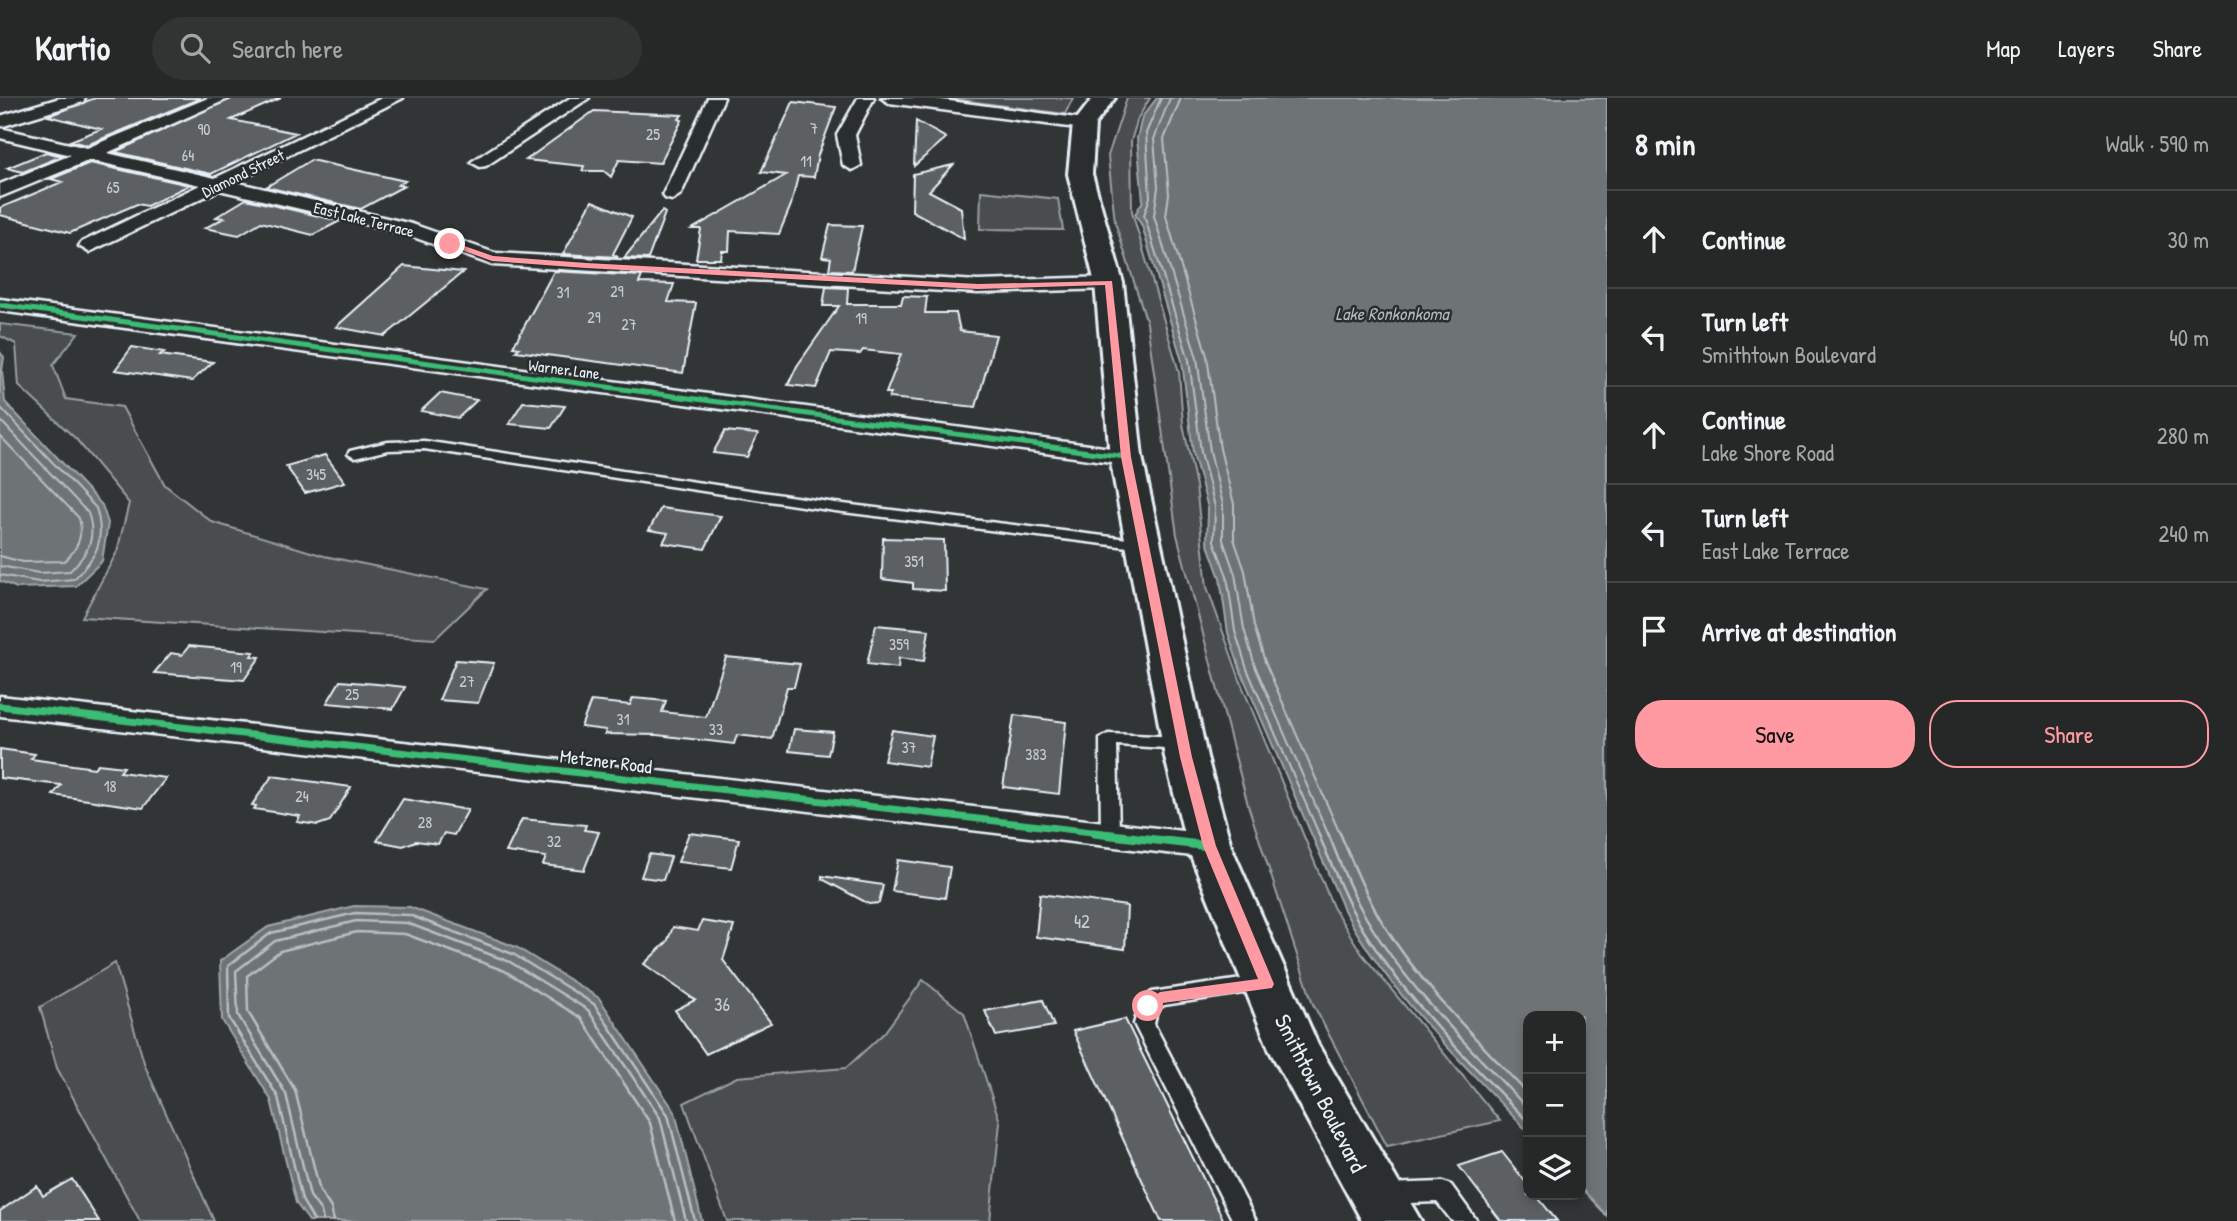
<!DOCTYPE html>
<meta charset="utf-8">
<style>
body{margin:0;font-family:"Patrick Hand",sans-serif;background:#323434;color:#f1f3f6}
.controls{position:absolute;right:21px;bottom:21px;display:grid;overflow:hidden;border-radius:14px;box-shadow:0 4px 10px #0003}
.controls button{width:63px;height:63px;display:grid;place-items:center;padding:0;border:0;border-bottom:2px solid #424445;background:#262828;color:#f1f3f6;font:35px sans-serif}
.stop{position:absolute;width:21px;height:21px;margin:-16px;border:5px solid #ff9aa2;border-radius:50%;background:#fff}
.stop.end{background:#ff9aa2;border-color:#fff;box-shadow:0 2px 7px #0008}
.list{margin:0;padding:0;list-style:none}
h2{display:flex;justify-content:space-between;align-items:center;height:91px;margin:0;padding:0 28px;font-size:30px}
h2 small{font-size:23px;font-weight:400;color:#a4a6a8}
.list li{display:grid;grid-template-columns:46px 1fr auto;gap:21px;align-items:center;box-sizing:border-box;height:98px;padding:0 28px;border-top:2px solid #424445}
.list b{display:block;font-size:26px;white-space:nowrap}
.list p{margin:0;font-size:23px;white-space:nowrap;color:#a4a6a8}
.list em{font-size:23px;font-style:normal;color:#a4a6a8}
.actions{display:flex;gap:14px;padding:21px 28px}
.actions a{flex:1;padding:16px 0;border:2px solid #ff9aa2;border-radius:28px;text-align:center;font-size:24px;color:#ff9aa2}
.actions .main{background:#ff9aa2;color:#111}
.icon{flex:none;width:38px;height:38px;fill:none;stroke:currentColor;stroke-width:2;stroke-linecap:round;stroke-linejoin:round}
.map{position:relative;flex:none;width:1607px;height:1123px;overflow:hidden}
header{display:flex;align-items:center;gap:42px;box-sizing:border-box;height:98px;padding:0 35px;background:#262828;border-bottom:2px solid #424445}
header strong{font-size:33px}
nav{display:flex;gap:38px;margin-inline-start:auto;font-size:24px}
.search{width:490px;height:63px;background:#323434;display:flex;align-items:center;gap:18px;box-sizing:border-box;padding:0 24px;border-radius:38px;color:#a4a6a8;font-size:26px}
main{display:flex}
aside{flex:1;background:#262828}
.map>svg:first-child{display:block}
.green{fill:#494d4f;stroke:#989fa4;stroke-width:2}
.water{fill:#6e7376;stroke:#9fa5aa;stroke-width:2}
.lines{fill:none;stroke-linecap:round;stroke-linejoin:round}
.shore-far1{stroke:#b7bfc4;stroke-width:2}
.shore{stroke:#b7bfc4;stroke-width:2.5}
.building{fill:#5c6063;stroke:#e8f1f8;stroke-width:2}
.service-casing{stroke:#e8f1f8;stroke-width:5}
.minor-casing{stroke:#e8f1f8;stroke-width:5}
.primary-casing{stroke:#e8f1f8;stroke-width:6}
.service{fill:#2a2d2e;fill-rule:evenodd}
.minor{fill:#2a2d2e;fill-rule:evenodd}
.primary{fill:#2a2d2e;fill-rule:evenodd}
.cycleway-far2-casing{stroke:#2a2d2e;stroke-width:9}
.cycleway-far1-casing{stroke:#2a2d2e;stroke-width:11}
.cycleway-casing{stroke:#2a2d2e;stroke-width:13}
.cycleway-far2{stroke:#3abd76;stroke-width:5}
.cycleway-far1{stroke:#3abd76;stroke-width:7}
.cycleway{stroke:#3abd76;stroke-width:9}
.route{fill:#ff9aa2}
.labels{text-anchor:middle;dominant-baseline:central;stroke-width:5;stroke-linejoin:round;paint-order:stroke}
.number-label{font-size:16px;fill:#c5cdd3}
.far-street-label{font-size:16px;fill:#e8f1f8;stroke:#2a2d2e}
.far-water-label{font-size:18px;font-style:italic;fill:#b1b8be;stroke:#2a2d2e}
.street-label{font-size:19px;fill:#e8f1f8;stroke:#2a2d2e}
.near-number-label{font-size:19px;fill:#c5cdd3}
.near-street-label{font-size:23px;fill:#e8f1f8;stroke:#2a2d2e}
</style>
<header>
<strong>Kartio</strong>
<div class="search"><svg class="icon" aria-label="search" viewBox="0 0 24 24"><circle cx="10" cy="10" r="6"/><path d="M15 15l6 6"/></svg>Search here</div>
<nav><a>Map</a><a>Layers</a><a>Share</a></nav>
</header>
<main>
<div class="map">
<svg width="1607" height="1123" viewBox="0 0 1607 1123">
<rect width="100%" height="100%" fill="#323536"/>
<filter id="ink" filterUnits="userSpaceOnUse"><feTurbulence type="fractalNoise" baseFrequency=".0143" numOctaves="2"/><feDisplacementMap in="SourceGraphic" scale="14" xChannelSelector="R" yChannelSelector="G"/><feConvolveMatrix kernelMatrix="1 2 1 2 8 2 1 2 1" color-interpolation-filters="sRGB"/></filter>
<g filter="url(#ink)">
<!-- green -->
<path class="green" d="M946,0H1073L1065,16Z
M1127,0H1150L1138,20L1131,43L1132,114L1179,274L1183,326L1196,388L1207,489L1243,590L1333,809L1362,856L1500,1023L1387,1048L1313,906L1248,707L1177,437L1147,225L1115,124L1108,58Z
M981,93L1058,101L1063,132L980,131Z
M0,226L78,235L53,267L66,301L122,309L165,387L212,424L324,458L487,491L435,541L82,519L117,454L129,405L76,341L19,288L16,246L0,238Z
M115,865L145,968L214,1123H140L57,970L40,909Z
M923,882L964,915L1000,1024L990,1123H727L684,1005L737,979L846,970L884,935Z"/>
<!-- water -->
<path class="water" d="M1157,0H1607V1118L1581,1090V918H1528V1034C1464,966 1390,897 1345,814L1241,574L1228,535L1220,480L1207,444L1208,410L1193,355L1182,263L1142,128L1135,116L1143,103L1137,40L1142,19Z
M0,254L4,259L2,273L5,304L102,407L108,425L102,463L76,488L17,490L0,483Z
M354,808L410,809L516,849L599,900L675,1014L702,1123H309L296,1105L271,1002L222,922L220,863L268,829Z"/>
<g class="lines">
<!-- shore-far1 -->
<path class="shore-far1" d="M1161,0L1146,35L1150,99L1144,117L1189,262L1201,354L1215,409L1214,443L1227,478L1235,533L1247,571L1319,736
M1170,0L1154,41L1158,89L1154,118L1197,260L1210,353L1223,407V442L1235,476L1244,531L1255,568L1328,736
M1181,0L1164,41L1169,96L1166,118L1207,258L1220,351L1234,406V441L1245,473L1254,528L1265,564L1340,736
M0,309L96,410C106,443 97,458 74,481L39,484L0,477
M0,322L88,415C97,441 88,455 70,473L39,475L0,468
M0,338L79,420C84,438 77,451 65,463L23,464L0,458"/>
<!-- shore -->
<path class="shore" d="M1318,735C1334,771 1347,808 1369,841C1413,909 1472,966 1528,1024
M1328,735C1338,759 1347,785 1360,809C1402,886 1469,948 1528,1011
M1340,735C1353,766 1366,798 1384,827C1423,890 1478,942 1528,996
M314,1123L302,1102L278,999L229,920L228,868L271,835L355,815L409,817L513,856L594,906L668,1017L695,1123
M323,1123L321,1113L310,1098L286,996L238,917L236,873L275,843L356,823L407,825L510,864L588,912L660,1020L686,1123
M334,1123L331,1110L320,1093L295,992L248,914L247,878L280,853L357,834L405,836L505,873L581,920L650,1025L675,1123"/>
</g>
<!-- building -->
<path class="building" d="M95,0H201L87,47L70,43L101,31L48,18Z
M232,0H281L231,22L296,35L211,76L115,54Z
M793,4L836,9L818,57L814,79L798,78L791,107L779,136L730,133L729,153H722L721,161H696L701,131H692L786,77L761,74Z
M594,13L682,17L679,21L682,22L660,65L619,62L611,79L604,73H582L584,68L526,62Z
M916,23L946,40L914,68Z
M46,54L62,58L23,74L7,70Z
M311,62L405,83L398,87L404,88L361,111L266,89Z
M90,65L189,87L147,108L137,106L70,135L0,117V110L62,84L51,81Z
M953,67L929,93L961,110L964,141L912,113L913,76Z
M246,101L340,123L313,137L261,124L239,137L205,130L224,120L216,119Z
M592,103L632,119L613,156L618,159L563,156Z
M662,113L665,115L648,161L624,160Z
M830,127L862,128L852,173L829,172L831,160L822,159Z
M404,168L463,174L385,238L336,229Z
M554,173L642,178L639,185L674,186L668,204L696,205L683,275L516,253L519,250L513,249Z
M826,189L848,190L847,206H901L903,198L927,199L925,215H956L960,233L996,237L976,309L889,300L891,295H886L901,256L863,252L860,256L831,254L816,290L788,287L797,268L839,208H823Z
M132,249L164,254L160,257L213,264L192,283L115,272Z
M440,295L477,302L458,320L421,313Z
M523,304L565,308L551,330L509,326Z
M725,333L758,336L747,359L713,355Z
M325,357L345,384L305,395L286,368Z
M661,410L721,418L705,451L663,445L668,435L649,432Z
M883,440L944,442L945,493L913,491V485L882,481Z
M876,527L929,532L924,563L899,560L898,570L867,566Z
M189,548L254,554L251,558L260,559L244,582L154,575L171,555L182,557Z
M726,559L800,566L794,589H787L772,641L737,637L734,646L657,637L605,636L606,632L581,629L591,603L630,607L633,600L666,603L662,614L706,619Z
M456,562L494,565L478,605L439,602Z
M340,583L377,586L405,589L393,611L327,605Z
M1014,617L1066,624L1059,696L1003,689Z
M794,631L833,634L828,657L789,653Z
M892,632L933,638L927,669L884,663Z
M0,651L35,656L31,661L94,670L98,666L124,669L120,674L166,680L143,710L53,697L61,687L0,680Z
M272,678L351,689L330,723L318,727L297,724L300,718L254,711L256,708L252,707Z
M403,701L468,712L454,737L444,735L438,746L416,743L403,748L377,743Z
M522,721L586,727L584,732L599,734L584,772L543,767L546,759L506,754Z
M689,735L739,741L731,770L678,764Z
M649,756L671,759L663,782L641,779Z
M898,762L950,769L945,800L892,793Z
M822,778L883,787L879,805L869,806L822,781Z
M1040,796L1127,808L1125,851L1036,839Z
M702,823L734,828L723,862L771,925L706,956L675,912L695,902L644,866L667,844L673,829L698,833Z
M1043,902L1054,928L996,938L985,913Z
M1125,921L1224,1123H1161L1073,933Z
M1502,1054L1528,1087V1097H1536L1557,1123H1501L1459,1068Z
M72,1081L99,1123H0V1113L37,1088L43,1098Z"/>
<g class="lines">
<!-- service casing -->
<g class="service-casing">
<path id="service" d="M424,343L835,405L1144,443L1151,447L1144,451L835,413L424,351L388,352L355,360L348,356L350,353L388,344Z
M1108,636L1181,639L1189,645L1181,651L1117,647L1119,736L1116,740H1104L1101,736L1100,641Z
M1262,878L1269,881L1272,886L1269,891L1164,907L1157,912L1154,926L1256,1123H1233L1134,926L1141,902L1152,894Z
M1443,1084L1451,1087L1477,1123H1452L1437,1104L1385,1106L1377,1103L1374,1096L1377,1089L1385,1086Z"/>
</g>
<!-- minor casing -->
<g class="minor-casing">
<path id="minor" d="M60,0H85L83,4L0,29V18Z
M208,0H230L107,55L215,80L382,0H403L235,84L412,126L495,155L978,183L1109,179L1119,185L1109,191L978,195L492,167L399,134L219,92L89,154L79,148L82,144L200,87L90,62L0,99V86L71,57L0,40V30L87,50Z
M570,0H589L486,68L480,69L471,64Z
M708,0H724L681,96L672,102L665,100L663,96Z
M858,0H874L855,37L861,67L852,72L843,67L837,37Z
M881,0H927L1084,21L1093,26L1084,31L889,5Z
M0,201L1126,352L1135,354L1138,359L1135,364L1126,366L0,213Z
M0,598L1209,736L1221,739L1226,748L1221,757L1209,760L0,618Z"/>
</g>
<!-- primary casing -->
<g class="primary-casing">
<path id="primary" d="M1093,0H1115L1095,26L1092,76L1123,185L1142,359L1207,659L1231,748L1318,947L1421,1123H1362L1270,953L1187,748L1165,659L1110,359L1095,185L1068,76L1073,26Z"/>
</g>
<!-- service -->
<use href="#service" class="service"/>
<!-- minor -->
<use href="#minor" class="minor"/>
<!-- primary -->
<use href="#primary" class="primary"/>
<!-- cycleway-far2 casing -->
<g class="cycleway-far2-casing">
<path id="cycleway-far2" d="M0,207L1126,359"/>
</g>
<!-- cycleway-far1 casing -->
<g class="cycleway-far1-casing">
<path id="cycleway-far1" d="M0,608L1109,736"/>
</g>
<!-- cycleway casing -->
<g class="cycleway-casing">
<path id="cycleway" d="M1094,735L1209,748"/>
</g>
<!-- cycleway-far2 -->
<use href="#cycleway-far2" class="cycleway-far2"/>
<!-- cycleway-far1 -->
<use href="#cycleway-far1" class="cycleway-far1"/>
<!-- cycleway -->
<use href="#cycleway" class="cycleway"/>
</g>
</g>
<!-- route -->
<path class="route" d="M450,143L493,158L586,165L978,186L1112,183L1131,359L1192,659L1216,748L1274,886L1272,890L1163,905L1148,913L1140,908L1160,894L1258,881L1203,748L1180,659L1121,359L1105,187L978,191L586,170L492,163L448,147Z"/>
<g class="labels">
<!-- number labels -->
<g class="number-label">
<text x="814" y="30">7</text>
<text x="204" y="31">90</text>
<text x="653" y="36">25</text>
<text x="188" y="57">64</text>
<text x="806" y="63">11</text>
<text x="113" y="89">65</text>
<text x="617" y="193">29</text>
<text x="563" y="194">31</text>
<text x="594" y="219">29</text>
<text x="861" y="220">19</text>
<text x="629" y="226">27</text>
<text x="316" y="376">345</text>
<text x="914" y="463">351</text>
<text x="899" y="546">359</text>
<text x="236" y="569">19</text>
<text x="467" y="583">27</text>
<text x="352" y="596">25</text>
<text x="623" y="621">31</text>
<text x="716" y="631">33</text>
<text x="909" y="649">37</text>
<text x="1036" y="656">383</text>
<text x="110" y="688">18</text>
<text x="302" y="698">24</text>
<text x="425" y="724">28</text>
<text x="554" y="743">32</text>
</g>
<!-- far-street labels -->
<g class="far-street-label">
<text transform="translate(243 75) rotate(-26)">Diamond Street</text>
<text transform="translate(364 121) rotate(14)">East Lake Terrace</text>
<text transform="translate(564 271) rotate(7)">Warner Lane</text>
</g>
<!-- far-water labels -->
<g class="far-water-label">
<text x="1392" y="215">Lake Ronkonkoma</text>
</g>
<!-- street labels -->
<g class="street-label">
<text transform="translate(606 663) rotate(7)">Metzner Road</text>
</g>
<!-- near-number labels -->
<g class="near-number-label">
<text x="1082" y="823">42</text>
<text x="722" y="906">36</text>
</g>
<!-- near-street labels -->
<g class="near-street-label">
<text transform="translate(1321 995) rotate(63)">Smithtown Boulevard</text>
</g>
</g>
</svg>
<div class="controls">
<button>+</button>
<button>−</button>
<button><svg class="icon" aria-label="layers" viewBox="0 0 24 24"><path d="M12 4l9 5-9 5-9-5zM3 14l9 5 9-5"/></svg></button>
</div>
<div class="stop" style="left:1148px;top:908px"></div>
<div class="stop end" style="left:450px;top:146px"></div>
</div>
<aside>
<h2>8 min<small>Walk · 590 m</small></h2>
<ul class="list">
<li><svg class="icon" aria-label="ahead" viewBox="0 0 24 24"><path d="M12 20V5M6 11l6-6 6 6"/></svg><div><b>Continue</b></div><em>30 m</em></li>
<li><svg class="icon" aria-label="left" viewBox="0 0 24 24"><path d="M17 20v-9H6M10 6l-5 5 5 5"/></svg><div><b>Turn left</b><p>Smithtown Boulevard</p></div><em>40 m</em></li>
<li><svg class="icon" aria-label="ahead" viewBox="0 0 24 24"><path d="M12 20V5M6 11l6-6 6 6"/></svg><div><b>Continue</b><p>Lake Shore Road</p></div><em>280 m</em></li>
<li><svg class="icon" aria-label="left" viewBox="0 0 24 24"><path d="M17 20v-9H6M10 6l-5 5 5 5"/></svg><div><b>Turn left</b><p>East Lake Terrace</p></div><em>240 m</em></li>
<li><svg class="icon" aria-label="arrive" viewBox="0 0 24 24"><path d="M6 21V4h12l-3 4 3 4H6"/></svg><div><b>Arrive at destination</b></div></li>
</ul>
<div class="actions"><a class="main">Save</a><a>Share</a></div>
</aside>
</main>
